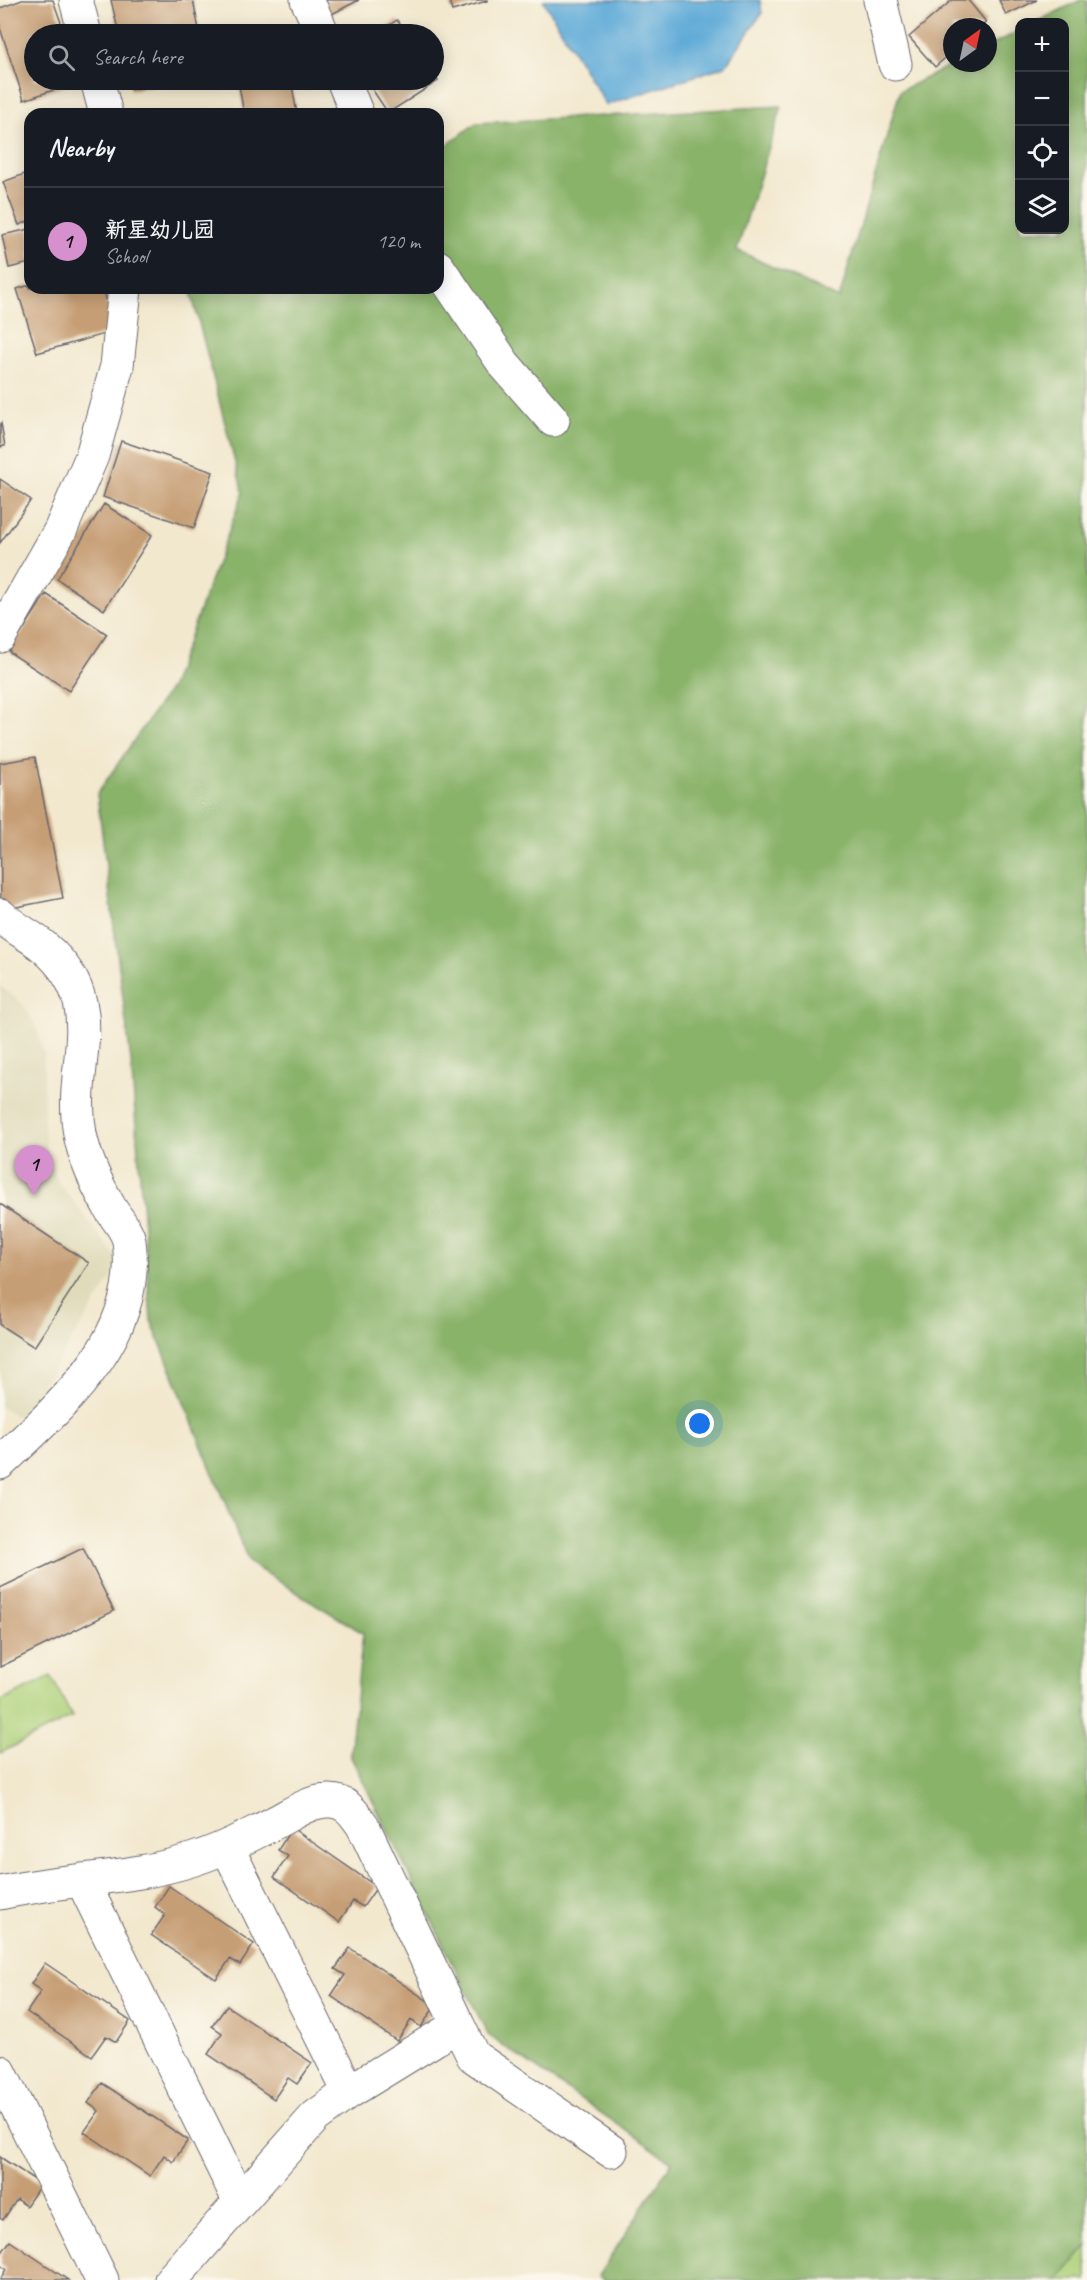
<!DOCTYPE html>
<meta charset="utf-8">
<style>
body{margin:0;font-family:Caveat,"LXGW WenKai TC",sans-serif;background:#20242c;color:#f1f3f6}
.controls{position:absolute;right:18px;top:18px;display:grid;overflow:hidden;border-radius:12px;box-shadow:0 3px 15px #0003}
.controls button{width:54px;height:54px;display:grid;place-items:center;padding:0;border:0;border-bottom:2px solid #363941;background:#171b24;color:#f1f3f6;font:30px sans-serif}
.compass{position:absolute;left:943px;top:18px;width:54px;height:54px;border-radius:50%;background:#171b24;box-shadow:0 3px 15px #0003;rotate:33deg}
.you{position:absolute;left:700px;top:1424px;width:21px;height:21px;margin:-15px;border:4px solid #fff;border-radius:50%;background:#1a73e8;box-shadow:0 0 0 9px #1a73e833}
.badge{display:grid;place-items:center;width:39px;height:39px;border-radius:50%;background:#d690ce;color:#111;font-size:20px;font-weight:700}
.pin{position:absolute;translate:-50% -50px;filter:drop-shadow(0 2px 3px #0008)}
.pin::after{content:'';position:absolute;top:32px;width:21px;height:18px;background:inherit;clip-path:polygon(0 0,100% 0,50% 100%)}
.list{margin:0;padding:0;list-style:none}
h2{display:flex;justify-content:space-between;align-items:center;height:78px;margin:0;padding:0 24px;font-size:26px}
h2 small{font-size:20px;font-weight:400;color:#9ea1a6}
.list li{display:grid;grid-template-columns:39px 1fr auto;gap:18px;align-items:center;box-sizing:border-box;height:108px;padding:0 24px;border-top:2px solid #363941}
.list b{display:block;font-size:22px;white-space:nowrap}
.list p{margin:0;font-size:20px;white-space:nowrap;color:#9ea1a6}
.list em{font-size:20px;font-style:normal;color:#9ea1a6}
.icon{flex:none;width:33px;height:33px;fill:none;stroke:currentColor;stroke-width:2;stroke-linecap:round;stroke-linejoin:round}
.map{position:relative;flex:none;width:1087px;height:2280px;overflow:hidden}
.search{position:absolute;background:#171b24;box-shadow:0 3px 15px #0003;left:24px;top:24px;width:420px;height:66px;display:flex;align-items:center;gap:15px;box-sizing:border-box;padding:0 21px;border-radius:33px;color:#9ea1a6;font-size:22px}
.panel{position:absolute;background:#171b24;box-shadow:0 3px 15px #0003;left:24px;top:108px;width:420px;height:186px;border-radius:18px}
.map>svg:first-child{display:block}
.built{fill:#e0dcbb}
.green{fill:#aed17a;stroke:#687a5a;stroke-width:1.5}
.forest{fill:#8ab36a;stroke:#566a52;stroke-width:1.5}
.water{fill:#60abd8;stroke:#41668a;stroke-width:1.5}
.building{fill:#c69e74}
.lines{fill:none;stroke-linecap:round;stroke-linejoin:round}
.minor-casing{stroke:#6b676e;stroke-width:35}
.minor{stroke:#fff;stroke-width:33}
</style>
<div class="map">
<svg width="1087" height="2280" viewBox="0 0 1087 2280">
<rect width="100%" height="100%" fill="#fbf7ec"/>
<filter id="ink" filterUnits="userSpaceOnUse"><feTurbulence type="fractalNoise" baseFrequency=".0167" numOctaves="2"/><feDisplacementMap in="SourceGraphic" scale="12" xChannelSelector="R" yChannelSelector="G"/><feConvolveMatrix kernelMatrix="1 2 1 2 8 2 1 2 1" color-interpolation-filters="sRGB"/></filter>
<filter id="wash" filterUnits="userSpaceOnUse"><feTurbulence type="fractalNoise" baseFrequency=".008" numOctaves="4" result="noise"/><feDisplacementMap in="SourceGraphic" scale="24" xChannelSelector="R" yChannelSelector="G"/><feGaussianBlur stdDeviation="1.35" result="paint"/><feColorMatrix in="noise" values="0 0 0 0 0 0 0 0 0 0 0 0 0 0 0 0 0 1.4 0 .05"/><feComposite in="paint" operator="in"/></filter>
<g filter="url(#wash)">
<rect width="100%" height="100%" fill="#f2e8ce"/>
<!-- built -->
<path class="built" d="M0,986L23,1004L36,1026L44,1053V1129L48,1157L59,1183L121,1263L21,1419L0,1406Z"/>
<!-- green -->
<path class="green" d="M51,1676L72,1717L0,1753V1702Z
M1087,2247V2280H1058Z"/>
<!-- forest -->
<path class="forest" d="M1081,0H1087V2247L1058,2280H604L598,2276L672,2162L488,2035L350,1755L363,1633L249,1563L151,1320L131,1061L97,794L171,687L243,493L190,288H438V152L476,123L782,106L737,250L839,299L900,91L955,63H988V47L1019,31L1020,230H1064V22H1036Z"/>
<!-- water -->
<path class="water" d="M543,0H760L762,13L725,66L606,105Z"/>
<g id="blocks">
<!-- building -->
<path class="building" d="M22,0H53L65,34H34V80L80,81L24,100L0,28V8Z
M111,0H193L200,34H119Z
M319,0H359L328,16Z
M449,0H487V1L452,11Z
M952,0H968L986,22L981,27H952V52L935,67L909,37Z
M999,0H1037L1006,15Z
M397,20L407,34H376Z
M434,75L438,81L388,113L366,80H434Z
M128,80H177V81L131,90Z
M238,80H291L297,114H244Z
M210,110V114H190V113Z
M30,172V221L19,225L3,182Z
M30,229V263L9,268L2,235Z
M30,285V288H103L115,331L37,353L17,289Z
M1,423L5,446L0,447V424Z
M121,441L213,472L194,528L103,497Z
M0,479L31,500L0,543Z
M104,504L152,535L104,610L57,579Z
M46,594L107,634L69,691L9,652Z
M35,757L63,898L1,910L0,763Z
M0,1204L89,1263L34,1347L0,1325Z
M83,1548L114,1611L0,1667V1588Z
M292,1828L377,1887L363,1907L353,1901L339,1922L274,1877L288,1856L278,1850Z
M169,1886L254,1944L240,1965L230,1959L216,1979L151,1935L165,1915L155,1907Z
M350,1948L435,2006L421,2027L411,2020L397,2041L331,1996L345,1975L335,1969Z
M45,1963L130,2021L116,2042L106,2036L92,2056L27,2012L41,1991L31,1984Z
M227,2006L312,2063L297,2084L288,2078L274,2099L208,2054L222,2033L212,2026Z
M102,2083L188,2140L173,2162L164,2155L150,2176L84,2132L99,2111L88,2103Z
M0,2157L41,2184L26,2206L17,2199L3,2220L0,2218Z
M10,2241L68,2280H0L6,2269L0,2265V2255Z"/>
</g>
</g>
<g filter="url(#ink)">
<use href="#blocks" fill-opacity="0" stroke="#6b676e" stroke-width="1.5"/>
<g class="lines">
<!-- minor casing -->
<g class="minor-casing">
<path id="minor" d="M76,0L85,34
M307,0L323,34
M880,0L895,64
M97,80L106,114
M343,80L357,114
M438,267L504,364L553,420
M0,636L60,531L92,456L117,366L125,288
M0,915C13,928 30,935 44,947C112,1005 67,1063 80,1134C85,1160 96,1183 109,1206C114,1216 127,1229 129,1241C142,1337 63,1404 0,1463
M227,1847L349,2092
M82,1880L240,2202
M0,1893C64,1878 131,1880 194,1859C222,1850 247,1837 274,1823C290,1815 309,1801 328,1801C346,1800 354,1813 363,1826L458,2025L349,2092L315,2117L171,2280
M458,2025L473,2056L611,2151
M0,2072L102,2280"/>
</g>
<!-- minor -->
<use href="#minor" class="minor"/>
</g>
</g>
</svg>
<div class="controls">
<button>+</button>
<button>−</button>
<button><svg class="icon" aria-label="locate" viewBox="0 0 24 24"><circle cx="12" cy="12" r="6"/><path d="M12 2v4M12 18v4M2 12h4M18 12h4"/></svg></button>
<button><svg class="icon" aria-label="layers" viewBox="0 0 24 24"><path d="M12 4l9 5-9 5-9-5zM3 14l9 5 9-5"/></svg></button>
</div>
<svg class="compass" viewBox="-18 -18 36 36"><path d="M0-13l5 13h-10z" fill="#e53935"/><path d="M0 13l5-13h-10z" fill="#9ea1a6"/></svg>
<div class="you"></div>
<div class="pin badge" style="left:34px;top:1195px">1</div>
<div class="search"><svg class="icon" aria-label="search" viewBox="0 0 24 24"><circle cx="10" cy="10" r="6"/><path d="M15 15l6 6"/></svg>Search here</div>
<section class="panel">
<h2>Nearby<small></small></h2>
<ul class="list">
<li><span class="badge">1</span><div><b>新星幼儿园</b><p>School</p></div><em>120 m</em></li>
</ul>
</section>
</div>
